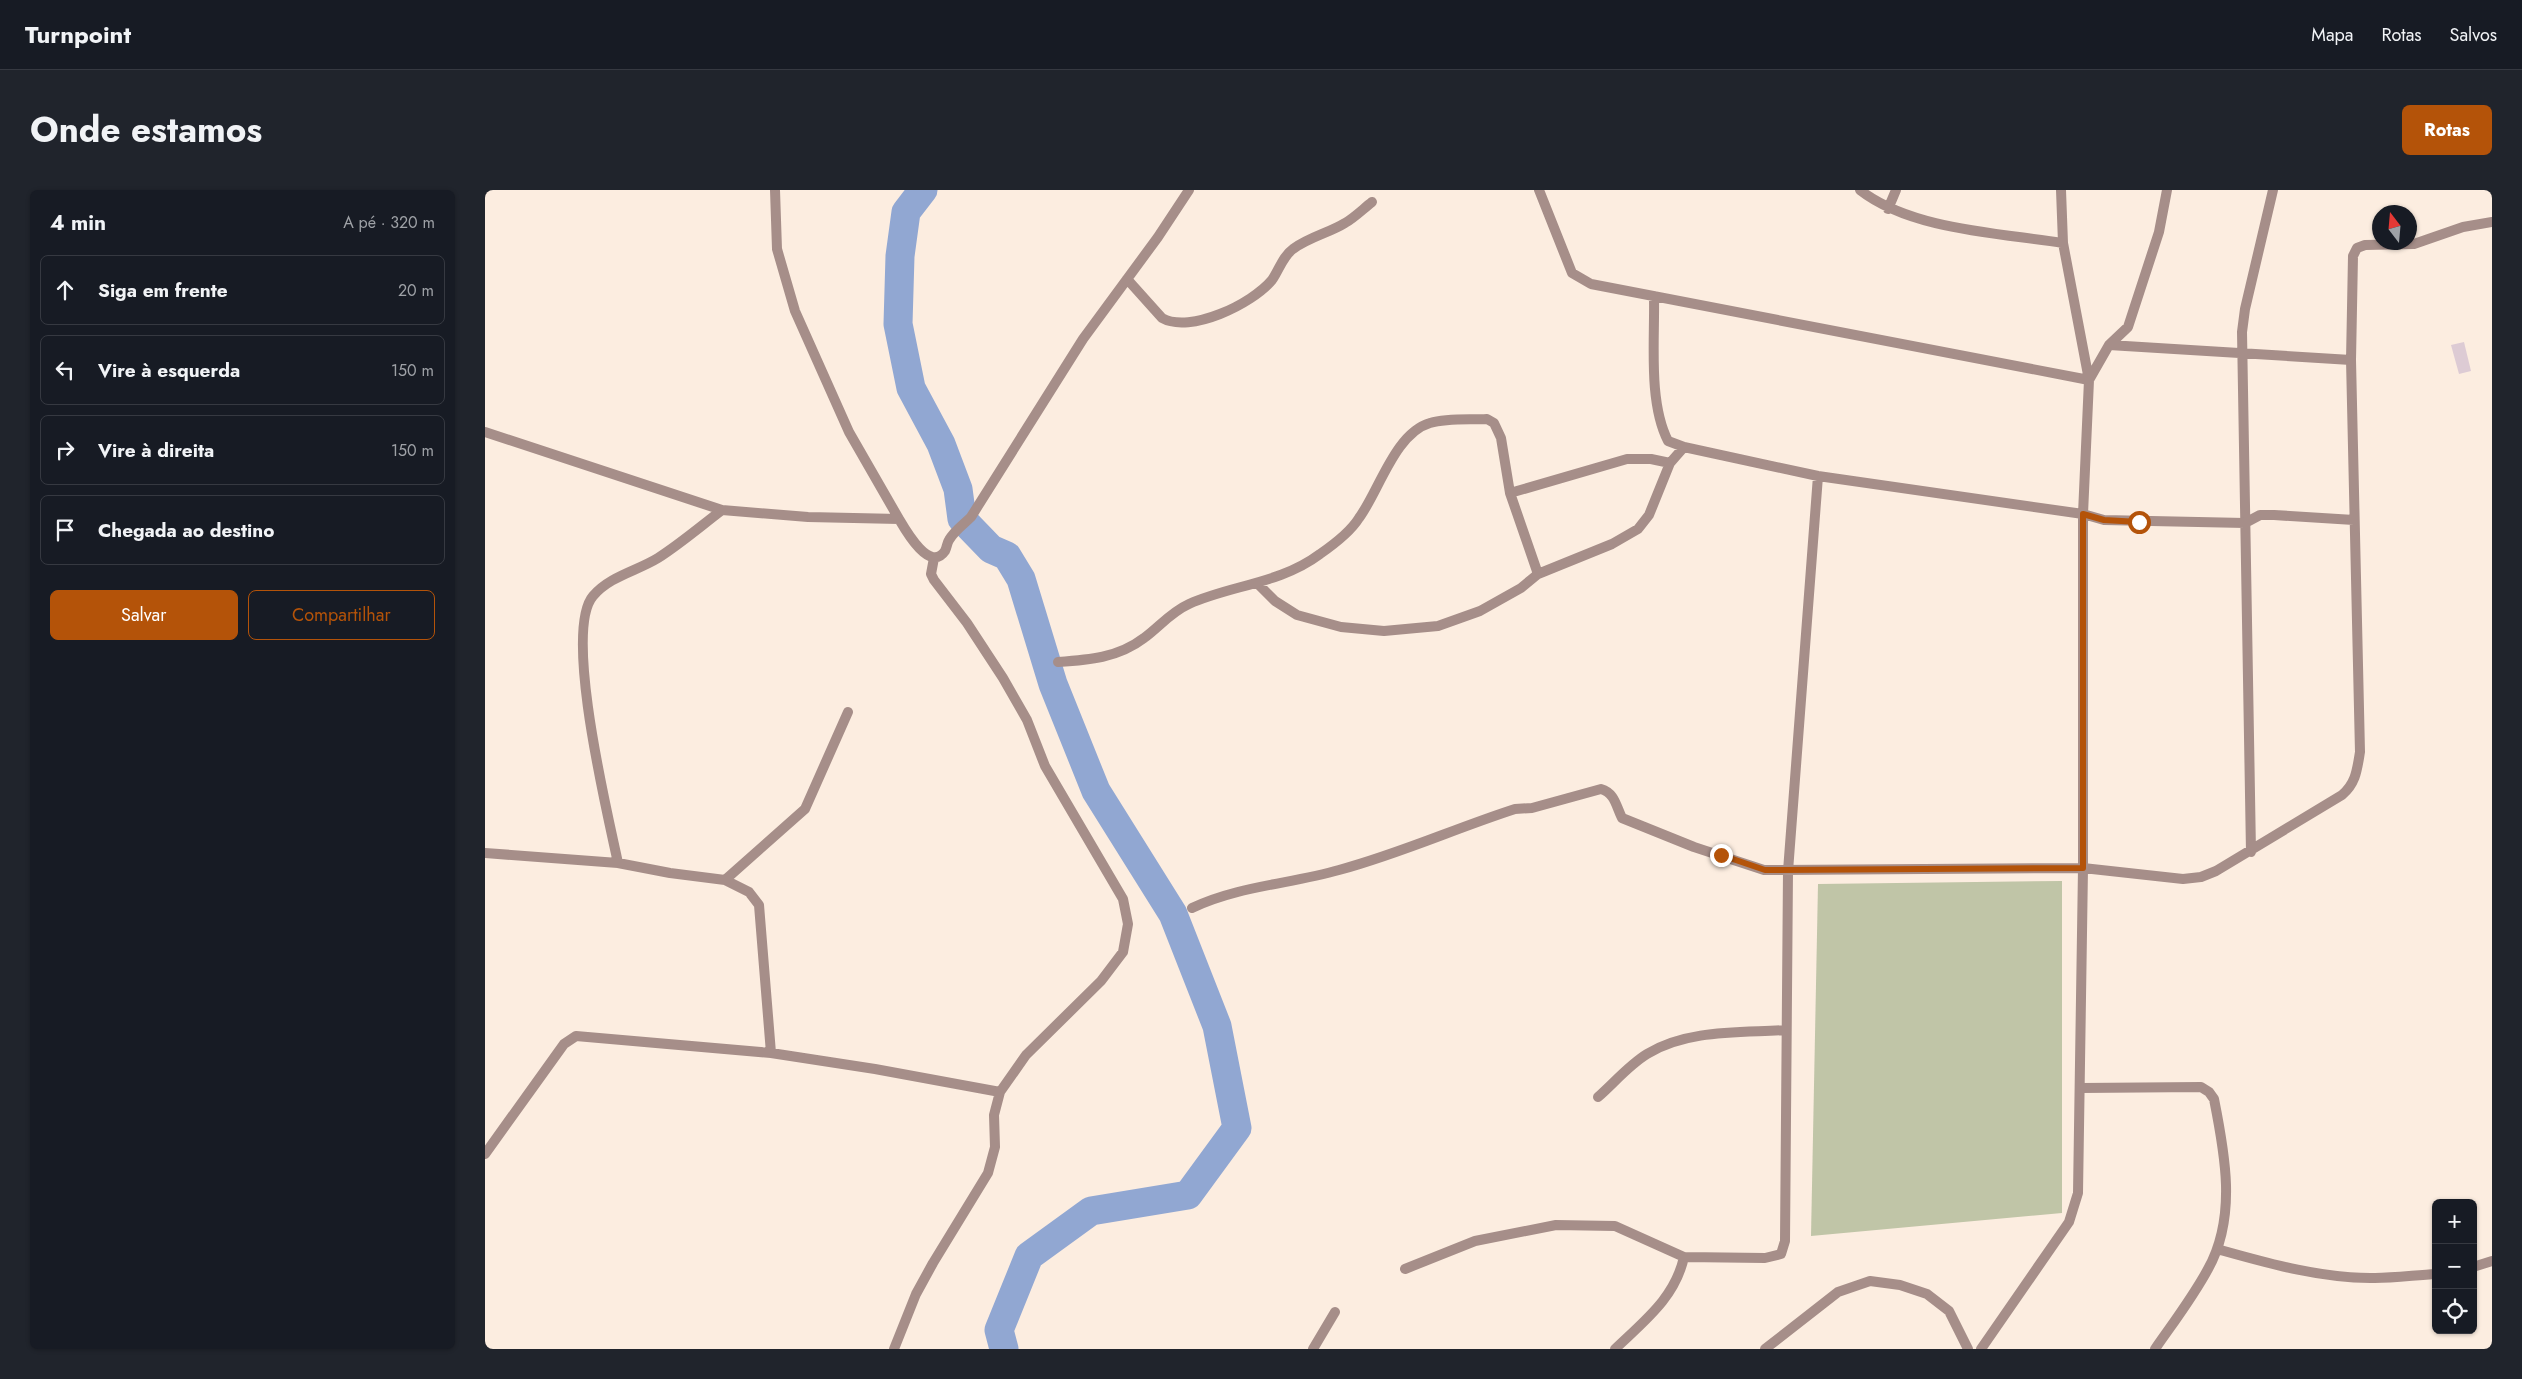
<!DOCTYPE html>
<html lang="pt">
<meta charset="utf-8">
<style>
body{margin:0;font-family:Jost,sans-serif;background:#20242c;color:#f1f3f6}
.controls{position:absolute;right:15px;bottom:15px;display:grid;overflow:hidden;border-radius:8px;box-shadow:0 1px 4px #0004}
.controls button{width:45px;height:45px;display:grid;place-items:center;padding:0;border:0;border-bottom:1px solid #363941;background:#171b24;color:#f1f3f6;font:25px sans-serif}
.compass{position:absolute;left:1887px;top:15px;width:45px;height:45px;border-radius:50%;background:#171b24;box-shadow:0 1px 4px #0004;rotate:344deg}
.stop{position:absolute;width:15px;height:15px;margin:-11px;border:4px solid #b45309;border-radius:50%;background:#fff}
.stop.end{background:#b45309;border-color:#fff;box-shadow:0 1px 5px #0008}
.list{margin:0;padding:0;list-style:none}
h2{display:flex;justify-content:space-between;align-items:center;height:65px;margin:0;padding:0 20px;font-size:21px}
h2 small{font-size:16px;font-weight:400;color:#9ea1a6}
.list li{display:grid;grid-template-columns:32px 1fr auto;gap:15px;align-items:center;box-sizing:border-box;height:70px;margin:0 10px 10px;padding:0 10px;border:1px solid #363941;border-radius:8px}
.list b{display:block;font-size:19px;white-space:nowrap}
.list em{font-size:16px;font-style:normal;color:#9ea1a6}
.actions{display:flex;gap:10px;padding:15px 20px}
.actions a{flex:1;padding:11px 0;border:1px solid #b45309;border-radius:8px;text-align:center;font-size:18px;color:#b45309}
.actions .main{background:#b45309;color:#fff}
.icon{flex:none;width:28px;height:28px;fill:none;stroke:currentColor;stroke-width:2;stroke-linecap:round;stroke-linejoin:round}
.map{position:relative;flex:none;width:2007px;height:1159px;overflow:hidden;border-radius:8px}
header{display:flex;align-items:center;gap:30px;box-sizing:border-box;height:70px;padding:0 25px;background:#171b24;border-bottom:1px solid #363941}
header strong{font-size:24px}
nav{display:flex;gap:28px;margin-inline-start:auto;font-size:18px}
.intro{display:flex;align-items:center;justify-content:space-between;box-sizing:border-box;height:120px;padding:0 30px}
h1{margin:0;font-size:35px}
.button{padding:12px 22px;border-radius:8px;background:#b45309;color:#fff;font-size:18px;font-weight:700}
main{display:flex;gap:30px;padding:0 30px}
aside{flex:1;background:#171b24;border-radius:8px;box-shadow:0 1px 4px #0004}
.map>svg:first-child{display:block}
.green{fill:#c0c5a7}
.lines{fill:none;stroke-linecap:round;stroke-linejoin:round}
.river{stroke:#91a7d2;stroke-width:29}
.building{fill:#ddcbd4}
.street{stroke:#a68e89;stroke-width:10}
.route{stroke:#b45309;stroke-width:6}
</style>
<header>
<strong>Turnpoint</strong>
<nav><a>Mapa</a><a>Rotas</a><a>Salvos</a></nav>
</header>
<div class="intro"><h1>Onde estamos</h1><a class="button">Rotas</a></div>
<main>
<aside>
<h2>4 min<small>A pé · 320 m</small></h2>
<ul class="list">
<li><svg class="icon" aria-label="ahead" viewBox="0 0 24 24"><path d="M12 20V5M6 11l6-6 6 6"/></svg><div><b>Siga em frente</b></div><em>20 m</em></li>
<li><svg class="icon" aria-label="left" viewBox="0 0 24 24"><path d="M17 20v-9H6M10 6l-5 5 5 5"/></svg><div><b>Vire à esquerda</b></div><em>150 m</em></li>
<li><svg class="icon" aria-label="right" viewBox="0 0 24 24"><path d="M7 20v-9h11M14 6l5 5-5 5"/></svg><div><b>Vire à direita</b></div><em>150 m</em></li>
<li><svg class="icon" aria-label="arrive" viewBox="0 0 24 24"><path d="M6 21V4h12l-3 4 3 4H6"/></svg><div><b>Chegada ao destino</b></div></li>
</ul>
<div class="actions"><a class="main">Salvar</a><a>Compartilhar</a></div>
</aside>
<div class="map">
<svg width="2007" height="1159" viewBox="0 0 2007 1159">
<rect width="100%" height="100%" fill="#fcede0"/>
<!-- green -->
<path class="green" d="M1577,691V1023L1326,1046L1333,694Z"/>
<g class="lines">
<!-- river -->
<path class="river" d="M438,0L421,22L415,66L413,134L426,198L456,254L473,299L477,329L506,359L522,366L536,389L568,494L611,601L688,724L732,836L752,938L703,1005L606,1021L544,1066L514,1140L519,1159"/>
</g>
<!-- building -->
<path class="building" d="M1979,152L1986,181L1974,184L1966,155Z"/>
<g class="lines">
<!-- street -->
<path class="street" d="M290,0L292,59L310,121L364,242L414,329
M1054,0L1087,83L1106,94L1604,190L1578,53L1576,0
M1375,0C1426,40 1515,43 1578,53
M1403,19L1411,0
M642,89L677,128C705,144 767,114 787,90C794,80 798,66 808,59C824,47 844,43 860,33C869,28 878,19 887,12
M1169,106C1170,150 1163,212 1183,251L1199,257L1333,286L1598,324L1619,330L1760,333L1775,325H1789L1869,330
M1624,155L1866,170
M0,242L237,320L323,327L414,329C421,341 445,383 460,361C462,357 462,353 464,350C469,341 479,334 486,327L598,149L673,47L704,0
M1025,303L1142,269H1166L1185,273
M773,394L790,411L812,425L856,437L899,441L953,436L995,421L1036,398L1053,384L1127,354L1153,339L1164,325L1185,273L1199,257
M573,472C603,470 633,468 659,448C674,437 686,422 704,414C746,395 795,394 835,364C848,355 866,341 874,328C894,301 910,243 945,233C963,228 984,230 1002,229L1009,233L1016,248L1025,303L1053,384
M1766,662L1757,142L1760,119L1788,0
M0,663L133,673L185,683L240,690L264,702L274,715L286,863L390,879L515,902
M133,673C123,625 78,441 108,406C125,386 152,381 173,368C195,354 216,336 237,320
M240,690L320,619L363,522
M707,718C753,696 805,694 854,680C914,664 971,638 1030,619L1047,618L1116,599C1130,603 1131,616 1137,628L1209,657L1279,680L1598,678L1698,689L1716,687L1731,681L1857,605C1871,593 1872,580 1875,562L1866,170L1868,66L1872,58L1880,55L1929,54L1978,37L2007,32
M1596,898L1716,897L1724,902L1729,909C1740,964 1752,1027 1723,1079C1708,1107 1688,1133 1670,1159
M1113,907C1129,893 1144,875 1162,864C1202,839 1257,843 1301,840
M0,964L79,854L91,846L286,863
M1732,1059C1782,1073 1837,1089 1890,1088C1910,1088 1931,1085 1951,1084
M1988,1077L2007,1071
M920,1079L990,1051L1071,1035L1130,1036L1199,1067L1280,1068L1296,1064L1300,1051L1303,681L1333,286
M409,1159L431,1104L448,1073L503,983L510,957L509,925L515,902L541,865L616,791L638,762L643,734L638,709L560,576L542,530L518,488L482,433L449,390L446,384L449,368
M828,1159L850,1122
M1130,1159C1159,1131 1190,1108 1199,1067
M1280,1159L1353,1102L1385,1091L1415,1095L1442,1104L1464,1121L1483,1159
M1496,1159L1584,1032L1593,1003L1598,678V324L1604,190L1624,155L1643,137L1674,42L1682,0"/>
</g>
<g class="lines">
<!-- route -->
<path class="route" d="M1236,665L1280,680L1598,678V324L1619,330L1654,332"/>
</g>
</svg>
<div class="controls">
<button>+</button>
<button>−</button>
<button><svg class="icon" aria-label="locate" viewBox="0 0 24 24"><circle cx="12" cy="12" r="6"/><path d="M12 2v4M12 18v4M2 12h4M18 12h4"/></svg></button>
</div>
<svg class="compass" viewBox="-18 -18 36 36"><path d="M0-13l5 13h-10z" fill="#e53935"/><path d="M0 13l5-13h-10z" fill="#9ea1a6"/></svg>
<div class="stop" style="left:1654px;top:332px"></div>
<div class="stop end" style="left:1236px;top:665px"></div>
</div>
</main>
